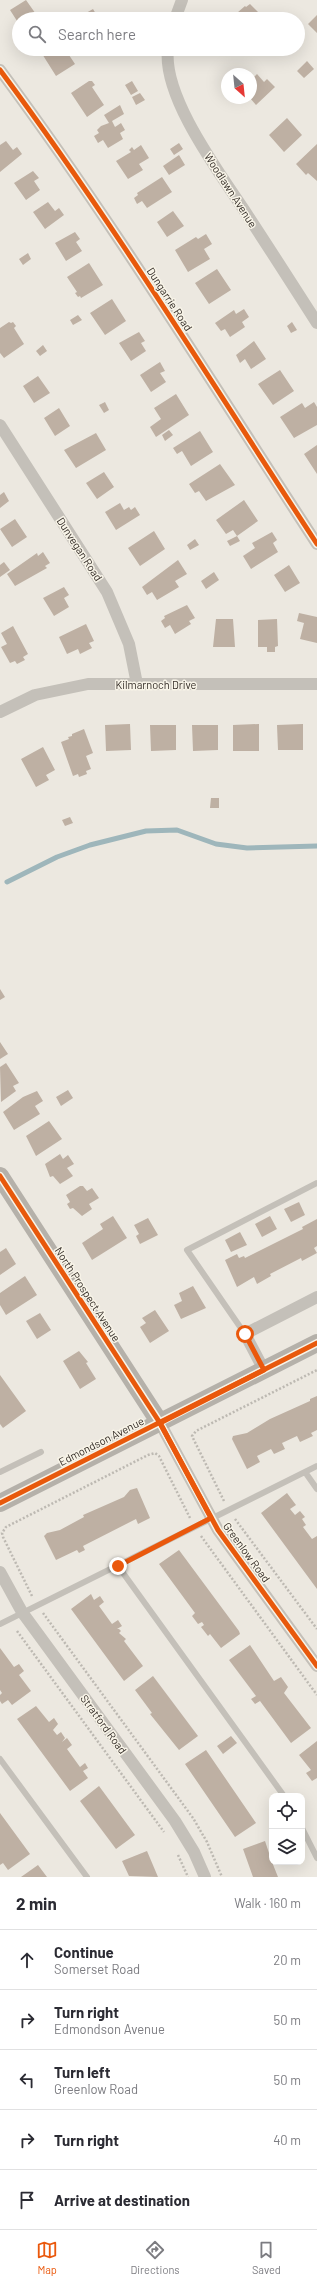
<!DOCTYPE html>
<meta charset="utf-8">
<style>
body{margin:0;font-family:Barlow,sans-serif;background:#f2f2f3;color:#2b2b33}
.controls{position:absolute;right:12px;bottom:12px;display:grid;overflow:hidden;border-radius:8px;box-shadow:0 4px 16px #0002}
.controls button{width:36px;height:36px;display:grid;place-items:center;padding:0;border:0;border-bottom:1px solid #e1e1e2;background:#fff;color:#2b2b33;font:20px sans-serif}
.compass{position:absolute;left:221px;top:68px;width:36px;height:36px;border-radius:50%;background:#fff;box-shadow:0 4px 16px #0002;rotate:153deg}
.stop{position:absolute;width:12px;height:12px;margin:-9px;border:3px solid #ea580c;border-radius:50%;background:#fff}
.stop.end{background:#ea580c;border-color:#fff;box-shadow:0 1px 4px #0008}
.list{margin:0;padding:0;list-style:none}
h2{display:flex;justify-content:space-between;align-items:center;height:52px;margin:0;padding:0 16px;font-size:17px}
h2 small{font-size:13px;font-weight:400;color:#7c7c81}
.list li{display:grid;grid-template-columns:26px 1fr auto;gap:12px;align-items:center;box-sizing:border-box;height:60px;padding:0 16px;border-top:1px solid #e1e1e2}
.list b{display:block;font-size:15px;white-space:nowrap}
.list p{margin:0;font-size:13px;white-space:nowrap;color:#7c7c81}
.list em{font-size:13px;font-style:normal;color:#7c7c81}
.icon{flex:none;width:22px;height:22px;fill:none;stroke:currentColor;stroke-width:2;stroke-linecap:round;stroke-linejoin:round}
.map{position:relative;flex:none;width:317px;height:1877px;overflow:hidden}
.search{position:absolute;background:#fff;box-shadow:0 4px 16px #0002;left:12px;right:12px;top:12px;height:44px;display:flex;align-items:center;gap:10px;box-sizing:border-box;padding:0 14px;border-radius:22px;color:#7c7c81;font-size:15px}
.sheet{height:352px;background:#fff}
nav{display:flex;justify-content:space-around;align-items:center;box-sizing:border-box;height:56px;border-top:1px solid #e1e1e2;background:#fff;font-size:11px;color:#7c7c81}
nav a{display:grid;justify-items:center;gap:2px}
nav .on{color:#ea580c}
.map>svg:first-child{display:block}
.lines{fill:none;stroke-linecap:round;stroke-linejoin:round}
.stream{stroke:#9eb6bb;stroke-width:5}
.building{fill:#beb0a3}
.path{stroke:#bdb9b2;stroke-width:2.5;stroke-dasharray:2 2;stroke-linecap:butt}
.lane{stroke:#c4c0b9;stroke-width:6}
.street{stroke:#c4c0b9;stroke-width:12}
.secondary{stroke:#b5b1aa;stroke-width:18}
.cycleway-casing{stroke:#f8f4e8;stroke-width:8}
.cycleway{stroke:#e8590c;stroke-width:5}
.route{stroke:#ea580c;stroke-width:5}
.labels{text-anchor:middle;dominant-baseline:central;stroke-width:3;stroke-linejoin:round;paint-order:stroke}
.street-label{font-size:11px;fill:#352e28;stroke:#f8f4e8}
</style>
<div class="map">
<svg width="317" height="1877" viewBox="0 0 317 1877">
<rect width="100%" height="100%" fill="#ece8e0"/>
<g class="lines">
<!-- stream -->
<path class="stream" d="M7,882L57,857L90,845L146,831L177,830L216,844L247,848L317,846"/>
</g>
<!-- building -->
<path class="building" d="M26,0L38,17L35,19H19V24L10,10Z
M250,4L262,16L259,19H230L245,6L246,7Z
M93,9L99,19H89L86,13Z
M317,15V33L308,24Z
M39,49H65L75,64L56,76Z
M307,61L314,69L304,78L297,71Z
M257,74L264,82L267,79L275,87L256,105L250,98L246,100L244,98H251V80Z
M89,81H92L95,85L92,87L104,105L87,117L71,93Z
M132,81L138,91L131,95L125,85Z
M140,93L145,100L136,105L132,97Z
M120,105L124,114L112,121L115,127L121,123L125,130L120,133L123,139L108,148L103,140L98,143L94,136L99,133L97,130L101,126L109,123L104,115Z
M287,118L302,135L284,152L269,135Z
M6,141L13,150L17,147L22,154L0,172V145Z
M179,143L183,149L174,155L170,149Z
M317,144V181L308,173L306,175L296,164Z
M141,145L149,158L139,164L143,170L128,179L116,161L131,152L129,150L132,147L134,150Z
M179,155L185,165L169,175L163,166Z
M33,171L39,178L34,181L40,190L26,200L14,183Z
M162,177L172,192L147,208L142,201L137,204L134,198L138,195L137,193Z
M48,202L55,211L59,208L64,215L45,229L33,212Z
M173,211L184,226L167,237L157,222Z
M75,232L80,239L76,242L82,251L66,261L55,243Z
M206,234L212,244L204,249L210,259L188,272L175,250L196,237L198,239Z
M28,253L31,259L23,265L19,259Z
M89,263L103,285L81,298L80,296L78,297L75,293L77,292L67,277Z
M217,269L231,290L209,304L195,283Z
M112,299L126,321L105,335L90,313Z
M244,309L249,317L242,322L245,327L230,337L225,329L221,331L215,323L234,310L236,314Z
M78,315L82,320L73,325L70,320Z
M9,322L11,323L13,322L16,326L14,328L24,344L4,358L0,353V328Z
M292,322L297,330L291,333L287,326Z
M139,332L145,341L141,343L146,351L131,361L119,343Z
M254,341L266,359L251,369L245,359L240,363L236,355Z
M43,345L47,351L40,356L36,351Z
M160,362L165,371L160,373L166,382L151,392L140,375Z
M280,370L294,391L273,405L258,384Z
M38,376L50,393L34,403L23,386Z
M176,394L189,415L156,437L150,427L161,419L154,408Z
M105,402L109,410L104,413L99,405Z
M314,402L317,407V425L294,438L280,417L302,403L305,408Z
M59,408L70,426L55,436L44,418Z
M169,430L173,435L165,441L162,435Z
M200,431L213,452L191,466L182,451L177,454L173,448Z
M96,433L106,450L76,468L64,450Z
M317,445V474L304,454Z
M220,464L235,485L206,501L199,491L195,493L189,484Z
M104,472L114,487L97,499L86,483Z
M4,492L9,501L0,508V495Z
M244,500L258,521L237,536L233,530L226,534L216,520Z
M120,503L124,510L129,507L131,510L135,507L140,515L116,530L105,512Z
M15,519L27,537L12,547L0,529Z
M154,531L165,549L140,566L128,548Z
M272,532L277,540L273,543L278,552L251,569L243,556L255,548L252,543Z
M237,536L240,541L230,546L227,541Z
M195,539L199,545L190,550L187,545Z
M43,552L50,563L45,566L47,568L15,586L7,574L37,553L38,556Z
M178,560L187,574L175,581L179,587L157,600L152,592L147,595L142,587Z
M4,562L10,570L0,577V565Z
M289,565L300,583L285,592L274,575Z
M214,572L219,580L206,589L201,581Z
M64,587L69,595L64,598L69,607L54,616L43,598Z
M187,605L195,618L189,621L191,624L175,634L170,625L165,628L161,621L165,618L164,616Z
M299,613L317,617V643L300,639L304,623L297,621Z
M216,619H233L235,647H213Z
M277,619L278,646L275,647V652H267V647H258V620Z
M86,624L94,641L89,643L92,648L80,654L78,649L67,654L59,637Z
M13,626L28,654L23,657L25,660L17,664L15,661L10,663L1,647L7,644L1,633Z
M130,724L131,750L106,751L105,725Z
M259,724V751H233V725Z
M303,724V750H278L277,725Z
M150,725H176V750L151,751Z
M192,725H218V750L193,751Z
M84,729L93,753L86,756L91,769L86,771L87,774L79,777L78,774L73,776L61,742L69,739L68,737L72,736V734Z
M43,747L55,770L46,775L49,780L36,787L21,759Z
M211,798H219V808H210Z
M70,817L73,823L65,826L62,820Z
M0,989L5,997L0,1000Z
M0,1042L8,1054L0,1059Z
M6,1063L19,1083L13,1086L16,1091L1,1102L0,1067Z
M68,1090L73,1098L61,1106L56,1097Z
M37,1091L43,1101L35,1106L40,1114L14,1130L3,1112L23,1097Z
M49,1121L62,1139L36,1156L26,1136Z
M60,1154L63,1159L68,1155L74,1164L67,1168L73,1176L60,1184L53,1176L50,1177L45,1164Z
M80,1186H83L87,1191L92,1188L99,1198L89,1204L92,1209L82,1216L73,1208L70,1209L67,1204L70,1202L66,1195Z
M299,1202L305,1215L291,1222L284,1209Z
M113,1216L127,1238L92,1260L82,1243L103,1229L100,1224Z
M270,1216L277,1229L262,1237L255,1224Z
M148,1218L158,1235L140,1244L136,1236L139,1234L134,1225Z
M317,1219V1246L314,1248L317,1253L302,1261L301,1258L270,1274L271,1276L257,1284L254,1277L237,1287L225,1260L237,1254L239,1258L244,1256L245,1258L303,1229L302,1227Z
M240,1232L247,1245L231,1252L225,1240Z
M6,1248L16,1264L0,1275V1252Z
M25,1276L37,1295L6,1315L0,1305V1293Z
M193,1286L206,1308L181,1319L174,1305L182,1301L179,1293Z
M155,1310L169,1331L150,1343L140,1327L146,1323L142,1318Z
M40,1313L51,1330L37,1339L26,1321Z
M79,1351L88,1362L86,1363L96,1379L80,1389L63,1361Z
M0,1375L26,1411L3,1428L0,1424Z
M317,1396V1430L311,1433L313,1436L300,1442L297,1436L282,1443L285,1449L274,1454L271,1449L257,1456L260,1462L247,1469L232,1439L233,1436L247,1433L270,1419L310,1401V1399Z
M137,1488L150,1518L138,1524L136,1519L83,1546L85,1550L79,1553L77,1550L56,1560L44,1536L47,1533L60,1530L84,1517L83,1515L124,1497L130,1490Z
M287,1493L296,1505L290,1509L295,1515L300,1511L305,1517L302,1519L306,1525L303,1527L312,1539L317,1536V1589L261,1513Z
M179,1550L239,1631L240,1634L221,1648L210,1634L208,1636L201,1627L204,1625L202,1622L198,1624L192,1616L195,1613L159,1564Z
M91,1594L94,1600L100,1596L104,1602L99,1606L112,1624L118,1620L122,1626L117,1629H119L121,1631L119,1633L126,1639L124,1641L143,1666L124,1681L71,1609Z
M250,1645L274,1681L281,1677L288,1687L284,1693L311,1728L291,1743L260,1701L255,1704L251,1699L256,1696L229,1660Z
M0,1648L14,1667L19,1664L24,1671L19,1675L31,1691L12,1705L8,1700L2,1704L0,1701V1695L2,1693L0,1690Z
M153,1676L198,1736L179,1750L150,1714L152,1713L135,1690Z
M36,1706L49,1722L54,1718L58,1724L53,1730L57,1735L61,1732L65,1738L62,1742L67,1738L72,1745L67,1749L80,1767L85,1763L88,1768L83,1771L88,1778L70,1791L17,1719Z
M231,1736L237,1743L223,1754L217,1746Z
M317,1741V1778L312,1781L306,1773L311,1770L299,1755Z
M206,1750L256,1823L235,1837L185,1764Z
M99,1786L135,1835L116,1849L80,1801Z
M0,1813L30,1854L8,1870L3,1863L0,1865Z
M265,1841L272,1862L278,1877H253L243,1849Z
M147,1851L158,1877L129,1876L122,1861Z
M38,1865L47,1877H21Z"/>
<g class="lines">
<!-- path -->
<path class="path" d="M224,1501L192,1436L196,1431L317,1370
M235,1519L317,1629
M201,1536L317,1695
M32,1596L3,1537L2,1533L6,1527L148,1455L155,1453L159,1456L190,1518
M43,1613L193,1818L207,1842L222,1877
M17,1631L164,1832
M178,1855L188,1877"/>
<!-- lane -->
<path class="lane" d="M245,1334L187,1250L317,1183
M0,1472L41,1452
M305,1472L317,1489
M118,1566L284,1796
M0,1624L317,1466
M0,1759L87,1877
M302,1828L317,1858"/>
<!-- street -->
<path class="street" d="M175,19L182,0
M168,49C162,98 222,176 248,216C271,251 294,287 317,323
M0,70C113,222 213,385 317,544
M0,425L107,592L129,644L137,684
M0,712L35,695L88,684H317
M264,1370L245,1334L317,1297
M160,1423L218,1530L317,1666
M0,1572L22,1612L175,1821L194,1852L205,1877"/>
<!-- secondary -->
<path class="secondary" d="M0,1176L160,1423
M0,1503L317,1343"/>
<!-- cycleway casing -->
<g class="cycleway-casing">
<path id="cycleway" d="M0,70C113,222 213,385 317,544
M0,1176L160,1423L218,1530L317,1666
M0,1503L317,1343"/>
</g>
<!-- cycleway -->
<use href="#cycleway" class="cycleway"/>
</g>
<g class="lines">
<!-- route -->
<path class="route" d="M118,1566L211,1518L160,1423L264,1370L245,1334"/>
</g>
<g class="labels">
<!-- street labels -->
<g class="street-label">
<text transform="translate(231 190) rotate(57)">Woodlawn Avenue</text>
<text transform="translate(170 299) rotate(57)">Dungarrie Road</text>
<text transform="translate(80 549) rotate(57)">Dunvegan Road</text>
<text x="156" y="684">Kilmarnoch Drive</text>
<text transform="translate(88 1294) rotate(57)">North Prospect Avenue</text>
<text transform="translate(101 1441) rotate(-27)">Edmondson Avenue</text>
<text transform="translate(247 1552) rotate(54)">Greenlow Road</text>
<text transform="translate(104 1724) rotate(54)">Stratford Road</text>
</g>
</g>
</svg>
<div class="controls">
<button><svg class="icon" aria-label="locate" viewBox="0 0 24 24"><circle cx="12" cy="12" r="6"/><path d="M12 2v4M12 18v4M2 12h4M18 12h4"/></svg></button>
<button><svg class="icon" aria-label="layers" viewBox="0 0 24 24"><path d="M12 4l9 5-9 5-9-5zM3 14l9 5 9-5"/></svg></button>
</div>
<svg class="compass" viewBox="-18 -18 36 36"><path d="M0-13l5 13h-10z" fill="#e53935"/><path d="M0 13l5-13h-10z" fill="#7c7c81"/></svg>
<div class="stop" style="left:245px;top:1334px"></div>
<div class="stop end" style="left:118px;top:1566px"></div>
<div class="search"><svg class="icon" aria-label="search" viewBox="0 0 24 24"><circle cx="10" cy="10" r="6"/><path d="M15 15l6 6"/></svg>Search here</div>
</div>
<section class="sheet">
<h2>2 min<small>Walk · 160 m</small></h2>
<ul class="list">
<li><svg class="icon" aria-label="ahead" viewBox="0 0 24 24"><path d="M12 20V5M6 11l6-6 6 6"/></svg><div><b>Continue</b><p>Somerset Road</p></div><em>20 m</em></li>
<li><svg class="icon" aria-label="right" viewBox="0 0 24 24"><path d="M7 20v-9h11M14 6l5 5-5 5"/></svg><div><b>Turn right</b><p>Edmondson Avenue</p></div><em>50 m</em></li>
<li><svg class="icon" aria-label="left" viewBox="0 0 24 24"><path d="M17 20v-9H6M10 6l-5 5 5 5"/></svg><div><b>Turn left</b><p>Greenlow Road</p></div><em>50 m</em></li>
<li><svg class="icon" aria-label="right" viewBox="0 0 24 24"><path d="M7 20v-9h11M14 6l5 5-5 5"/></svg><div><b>Turn right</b></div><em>40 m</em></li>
<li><svg class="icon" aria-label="arrive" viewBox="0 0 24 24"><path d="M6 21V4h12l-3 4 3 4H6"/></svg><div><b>Arrive at destination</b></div></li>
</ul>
</section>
<nav>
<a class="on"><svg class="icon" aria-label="map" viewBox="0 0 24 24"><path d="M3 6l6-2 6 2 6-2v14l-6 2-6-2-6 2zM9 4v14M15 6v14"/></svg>Map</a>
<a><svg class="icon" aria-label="directions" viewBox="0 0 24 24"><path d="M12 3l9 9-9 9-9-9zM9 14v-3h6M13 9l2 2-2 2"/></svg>Directions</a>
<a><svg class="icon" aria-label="saved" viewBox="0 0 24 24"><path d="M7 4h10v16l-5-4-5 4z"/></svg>Saved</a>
</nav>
